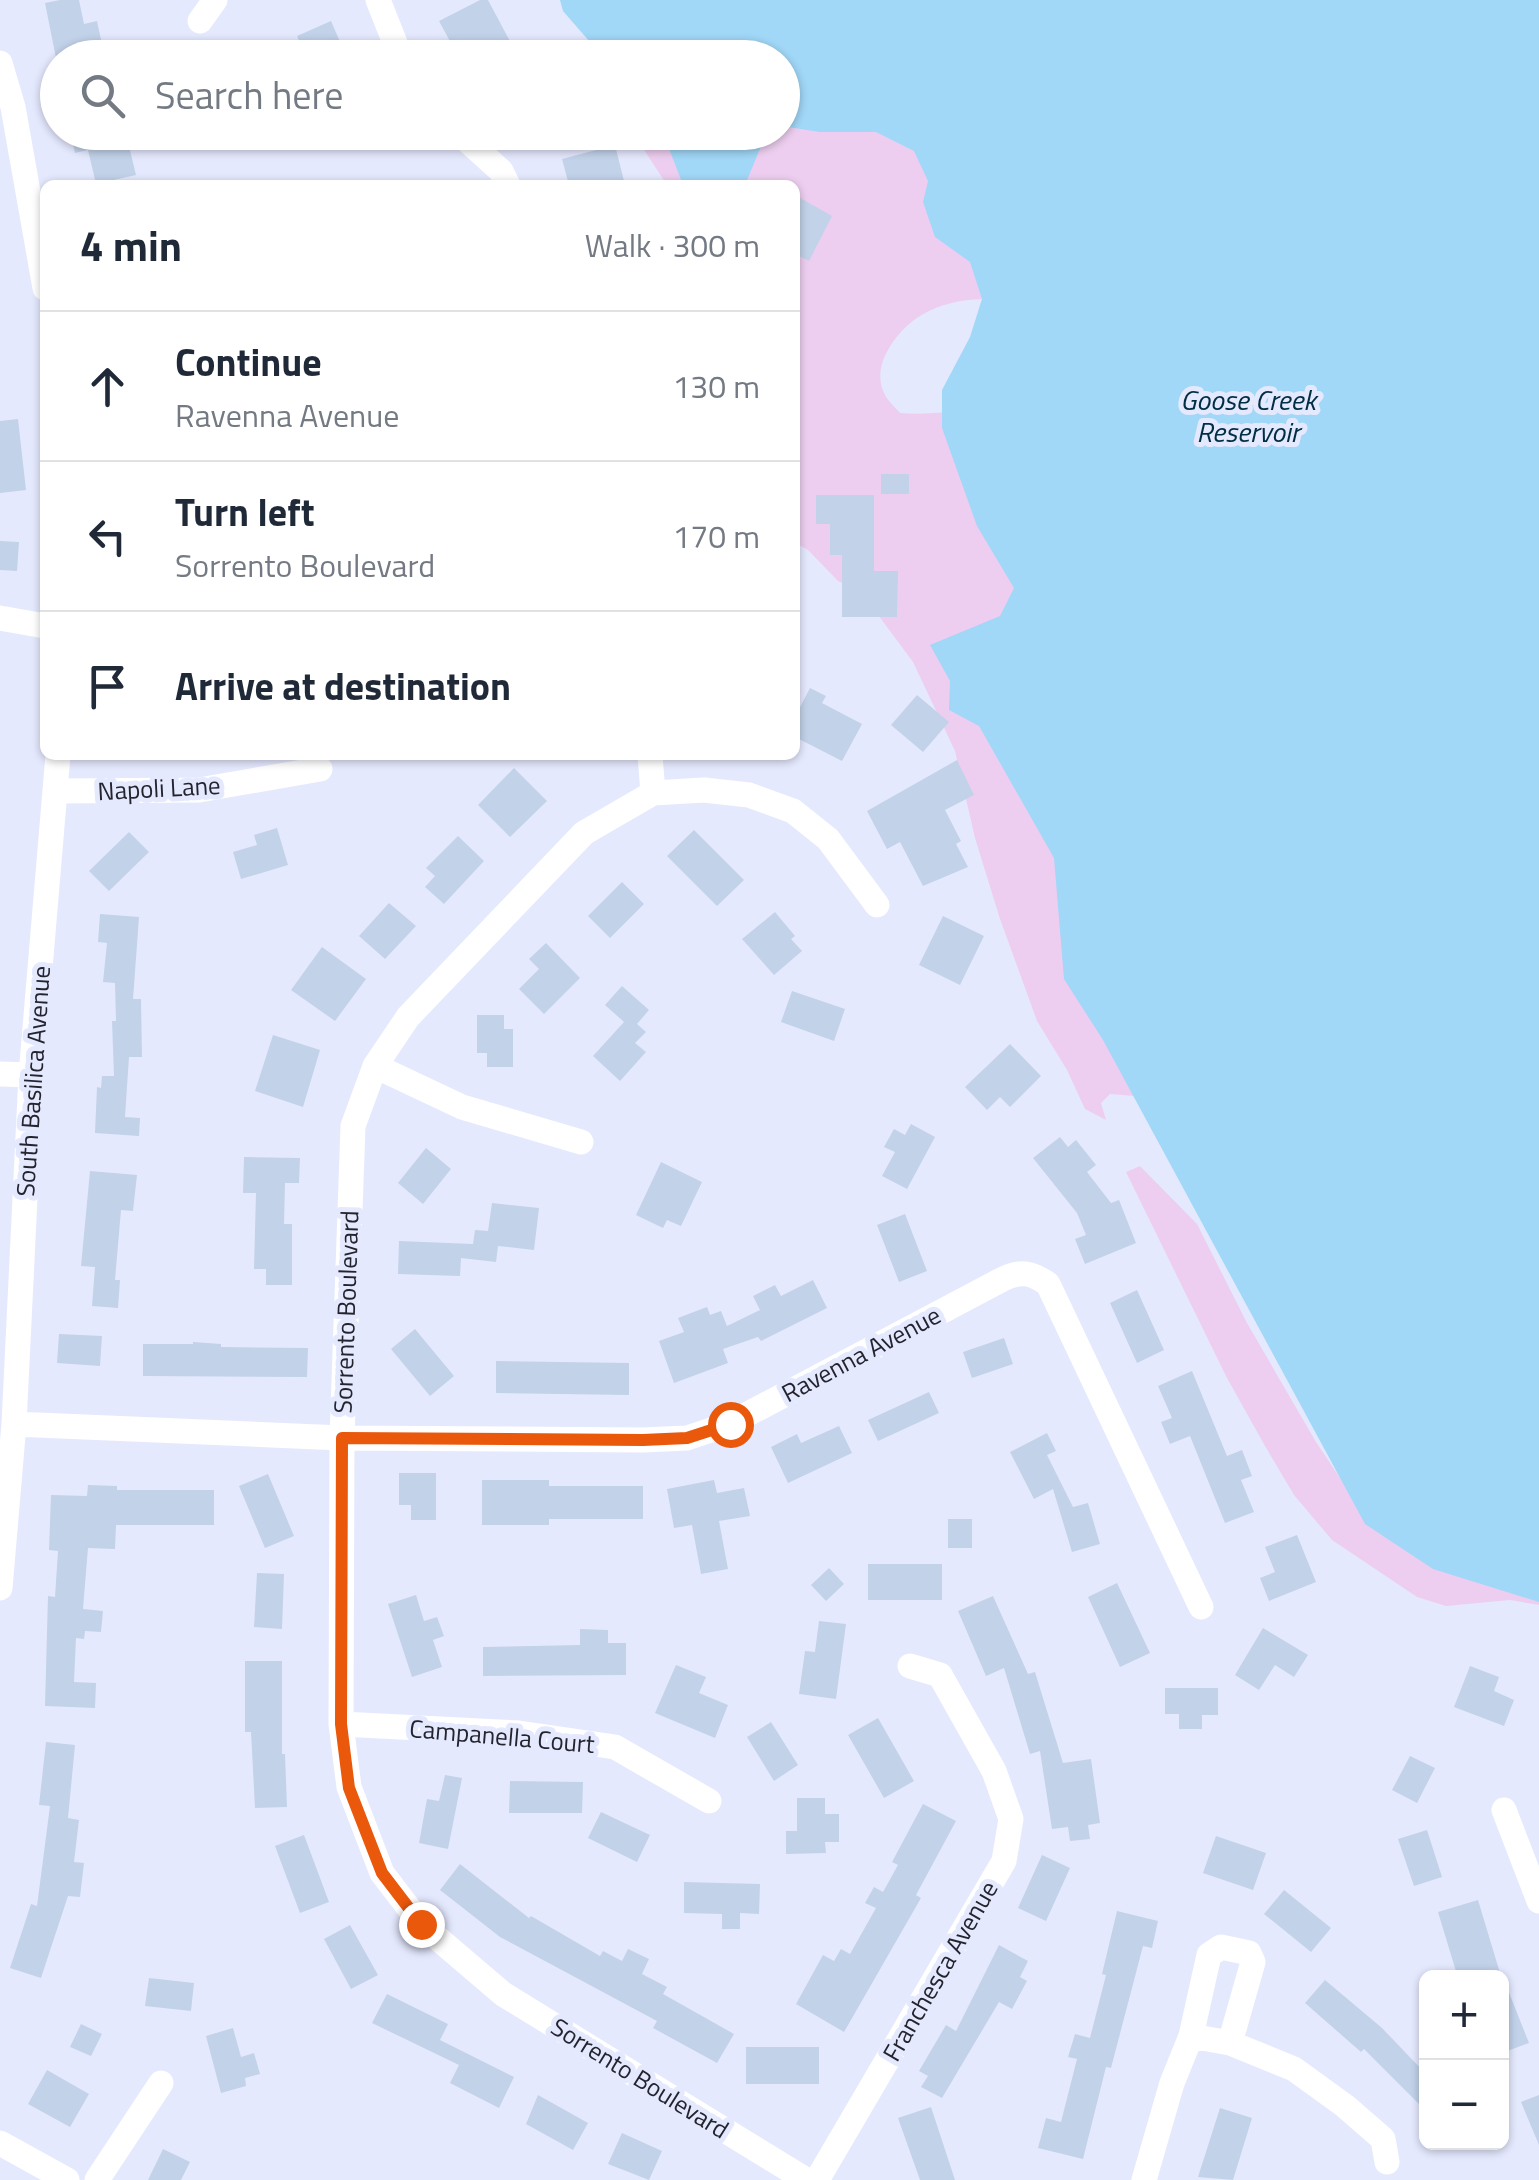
<!DOCTYPE html>
<meta charset="utf-8">
<style>
body{margin:0;font-family:"Titillium Web",sans-serif;background:#f6f6f7;color:#1f2937}
.controls{position:absolute;right:30px;bottom:30px;display:grid;overflow:hidden;border-radius:15px;box-shadow:0 2px 8px #0004}
.controls button{width:90px;height:90px;display:grid;place-items:center;padding:0;border:0;border-bottom:2px solid #e0e1e3;background:#fff;color:#1f2937;font:50px sans-serif}
.stop{position:absolute;width:30px;height:30px;margin:-22px;border:8px solid #ea580c;border-radius:50%;background:#fff}
.stop.end{background:#ea580c;border-color:#fff;box-shadow:0 2px 10px #0008}
.list{margin:0;padding:0;list-style:none}
h2{display:flex;justify-content:space-between;align-items:center;height:130px;margin:0;padding:0 40px;font-size:42px}
h2 small{font-size:32px;font-weight:400;color:#747a83}
.list li{display:grid;grid-template-columns:65px 1fr auto;gap:30px;align-items:center;box-sizing:border-box;height:150px;padding:0 40px;border-top:2px solid #e0e1e3}
.list b{display:block;font-size:38px;white-space:nowrap}
.list p{margin:0;font-size:32px;white-space:nowrap;color:#747a83}
.list em{font-size:32px;font-style:normal;color:#747a83}
.icon{flex:none;width:55px;height:55px;fill:none;stroke:currentColor;stroke-width:2;stroke-linecap:round;stroke-linejoin:round}
.map{position:relative;flex:none;width:1539px;height:2180px;overflow:hidden}
.search{position:absolute;background:#fff;box-shadow:0 2px 8px #0004;left:40px;top:40px;width:760px;height:110px;display:flex;align-items:center;gap:25px;box-sizing:border-box;padding:0 35px;border-radius:55px;color:#747a83;font-size:38px}
.panel{position:absolute;background:#fff;box-shadow:0 2px 8px #0004;left:40px;top:180px;width:760px;height:580px;border-radius:15px}
.map>svg:first-child{display:block}
.green{fill:#edcef0}
.water{fill:#a1d7f7}
.building{fill:#c2d2e9}
.lines{fill:none;stroke-linecap:round;stroke-linejoin:round}
.minor{stroke:#fff;stroke-width:25}
.route{stroke:#ea580c;stroke-width:12}
.labels{text-anchor:middle;dominant-baseline:central;stroke-width:10;stroke-linejoin:round;paint-order:stroke}
.street-label{font-size:25px;fill:#23242e;stroke:#e5e9fe}
.water-label{font-size:28px;font-style:italic;fill:#002e43;stroke:#e5e9fe}
</style>
<div class="map">
<svg width="1539" height="2180" viewBox="0 0 1539 2180">
<rect width="100%" height="100%" fill="#e5e9fe"/>
<!-- green -->
<path class="green" d="M883,0L907,118L987,299C945,299 909,313 888,350C880,364 877,380 885,395C888,401 896,408 900,413C941,416 975,408 1014,398L1135,1096L1110,1094L1101,1103L1106,1120L1085,1109L1067,1070L1037,1021L1000,919L975,838L955,751L913,662L861,592L838,581L808,550L795,543V185H667L633,133L782,132V58Z
M1140,1166L1197,1224L1247,1323L1316,1442L1371,1524L1539,1579V1605L1510,1600L1446,1606L1417,1597L1332,1540L1294,1495L1265,1446L1227,1378L1126,1172Z"/>
<!-- water -->
<path class="water" d="M560,0H1539V1602L1433,1569L1365,1524L1103,1040L1064,979L1054,858L979,726L949,710L950,681L930,645L1000,616L1014,588L977,526L942,428V390L970,337L982,299L970,262L935,237L923,202L928,181L914,151L876,132H820L788,127L783,130L782,58L603,57L563,11Z
M663,133H779L762,144L745,185H683Z"/>
<!-- building -->
<path class="building" d="M60,0H79L84,24L97,21L105,58H56L45,3Z
M480,0H488L519,58H459L439,21Z
M331,21L347,58H307L297,36Z
M70,132H115L117,140L127,138L136,175L96,184L88,150L75,153Z
M615,145L625,185H569L562,159Z
M795,195L832,216L809,261L795,254Z
M18,419L26,490L0,493V421Z
M881,474H909V494H881Z
M816,495H874V571H898L897,617H842V555H830V524H816Z
M0,541L19,542L17,571L0,570Z
M810,688L826,696L822,703L862,724L842,761L795,737V717Z
M917,695L949,722L923,752L891,725Z
M957,760L974,795L945,810L961,841L956,844L968,867L923,886L900,842L887,849L867,811Z
M514,768L547,801L510,837L478,805Z
M277,828L288,865L241,879L233,852L257,845L254,835Z
M694,830L744,880L717,906L667,856Z
M129,832L149,852L109,891L89,871Z
M458,836L484,861L444,904L425,887L435,876L426,868Z
M622,882L644,904L610,938L588,916Z
M389,903L416,926L385,959L359,936Z
M775,912L795,936L791,939L802,951L774,975L742,939Z
M100,914L139,917L133,999H141L142,1057H129L125,1117L140,1118L139,1136L95,1133L97,1087L101,1088L102,1076H114L112,1021H116L115,983L103,982L107,943L98,942Z
M943,916L984,936L960,985L919,965Z
M546,943L580,978L544,1014L519,989L539,969L529,959Z
M322,947L366,979L335,1021L291,990Z
M622,986L649,1010L637,1024L646,1032L635,1043L646,1052L620,1081L593,1056L624,1022L605,1005Z
M792,991L845,1009L834,1041L781,1022Z
M477,1015H504V1029H513V1067H487V1053H477Z
M273,1035L320,1050L303,1107L255,1091Z
M1010,1044L1041,1076L1010,1107L1000,1097L987,1110L965,1087Z
M911,1124L935,1137L907,1189L882,1176L895,1152L884,1147L894,1129L905,1135Z
M1060,1137L1068,1147L1076,1140L1096,1165L1087,1172L1111,1203L1119,1200L1136,1243L1085,1264L1075,1239L1086,1235L1077,1213L1033,1158Z
M426,1148L451,1169L423,1204L398,1183Z
M244,1157L300,1158L299,1183H285L284,1224H292V1285H266V1269H254L256,1193H243Z
M661,1162L702,1182L681,1226L667,1220L663,1228L636,1215Z
M90,1171L137,1175L133,1211L121,1210L115,1280H120L118,1308L92,1306L95,1267L81,1266Z
M492,1203L539,1208L534,1250L498,1246L496,1262L461,1258L460,1276L398,1274L399,1241L473,1244L475,1230L488,1231Z
M905,1214L927,1271L899,1282L877,1225Z
M813,1280L827,1308L761,1341L758,1337L723,1349L728,1363L674,1383L659,1341L684,1332L678,1318L707,1307L710,1315L721,1311L727,1326L760,1310L753,1296L775,1285L781,1296Z
M1137,1290L1164,1350L1137,1363L1110,1303Z
M415,1329L454,1376L430,1396L391,1349Z
M59,1334L102,1336L100,1366L57,1363Z
M1004,1338L1013,1364L972,1378L963,1352Z
M193,1342L221,1344V1347L308,1348L307,1377L143,1376V1344H193Z
M496,1361L629,1363V1395L496,1393Z
M1192,1371L1227,1456L1242,1450L1252,1476L1241,1480L1254,1512L1225,1523L1190,1436L1170,1444L1161,1422L1172,1418L1158,1386Z
M929,1392L939,1413L878,1441L868,1420Z
M839,1426L852,1453L788,1483L771,1447L797,1434L801,1443Z
M1047,1433L1056,1451L1047,1455L1073,1507L1088,1503L1100,1544L1072,1552L1053,1489L1034,1499L1010,1452Z
M399,1473H436V1520H411V1505H399Z
M268,1474L294,1536L265,1548L239,1486Z
M482,1480H549V1486H643V1519H549V1525H482Z
M714,1480L717,1493L744,1488L750,1516L719,1521L728,1569L701,1574L692,1525L674,1528L667,1489Z
M88,1485L117,1486V1490H214V1525H116L115,1549L88,1548L83,1609L103,1611L101,1632L85,1631L84,1639L76,1638L74,1682L96,1683L95,1708L45,1706L48,1596L55,1597L58,1551L49,1550L51,1495L87,1496Z
M948,1519H972V1548H948Z
M1297,1535L1316,1582L1269,1601L1260,1578L1275,1572L1265,1547Z
M868,1564H942V1600H868Z
M829,1568L844,1584L826,1601L811,1585Z
M257,1573L284,1574L282,1629L254,1627Z
M1117,1583L1150,1653L1120,1667L1088,1597Z
M416,1595L424,1621L437,1617L444,1636L433,1640L442,1667L412,1677L388,1604Z
M993,1596L1028,1674L1035,1672L1063,1763L1091,1759L1100,1823L1088,1825L1090,1839L1070,1841L1068,1827L1052,1829L1040,1751L1030,1754L1004,1668L986,1676L958,1611Z
M819,1621L846,1624L836,1699L799,1694L805,1651L815,1652Z
M1263,1628L1308,1655L1294,1677L1275,1665L1259,1690L1235,1675Z
M580,1629L608,1630V1643H626V1675L483,1676V1647L580,1645Z
M245,1661H282V1754H285L287,1807L255,1808L251,1732H245Z
M676,1665L706,1677L699,1693L728,1705L715,1738L655,1713Z
M1470,1666L1499,1677L1494,1691L1514,1700L1504,1726L1454,1707Z
M1165,1688H1218V1715H1202V1729H1179V1714H1165Z
M878,1718L914,1781L884,1798L848,1735Z
M771,1722L798,1765L774,1781L747,1737Z
M46,1742L75,1745L68,1818L79,1820L74,1862L84,1863L80,1897L68,1896L41,1978L10,1968L31,1904L37,1906L50,1806L39,1805Z
M1410,1756L1435,1768L1417,1803L1392,1790Z
M445,1775L462,1778L448,1849L419,1843L427,1799L439,1801Z
M510,1781L583,1782L582,1813H509Z
M797,1798H825V1814H839V1842H825L826,1853L786,1854V1831H797Z
M923,1804L956,1821L916,1895L921,1898L844,2032L796,2004L823,1955L834,1961L841,1949L850,1954L876,1908L865,1903L874,1887L883,1892L898,1865L892,1862Z
M601,1812L650,1835L637,1862L588,1838Z
M1427,1830L1442,1877L1414,1886L1398,1839Z
M304,1835L329,1902L300,1913L275,1846Z
M1216,1836L1266,1853L1253,1890L1203,1873Z
M1042,1855L1070,1868L1046,1921L1018,1908Z
M460,1864L529,1918L531,1916L600,1956L603,1951L622,1961L628,1949L649,1959L642,1974L667,1987L663,1994L734,2034L717,2063L653,2028L657,2021L500,1937L440,1890Z
M684,1882L760,1884L759,1914L740,1913V1929H722V1914L684,1913Z
M1284,1890L1331,1928L1311,1952L1264,1914Z
M1478,1900L1500,1973L1483,1978H1458L1438,1912Z
M1117,1911L1158,1921L1152,1948L1143,1946L1111,2068L1106,2067L1083,2159L1038,2148L1046,2118L1061,2122L1077,2059L1068,2057L1075,2034L1090,2038L1106,1975L1102,1974Z
M350,1925L378,1975L351,1989L324,1939Z
M999,1945L1028,1961L1020,1977L1027,1981L1012,2009L999,2002L942,2098L921,2087L928,2076L919,2071L946,2025L956,2031Z
M1502,1975L1529,2043L1502,2053Z
M149,1978L194,1983L191,2011L145,2006Z
M1325,1980L1382,2028L1426,2074V2111L1364,2049L1361,2052L1305,2003Z
M387,1994L448,2024L440,2040L514,2077L499,2108L450,2083L459,2065L372,2023Z
M81,2024L102,2034L91,2056L70,2047Z
M233,2028L241,2057L254,2053L260,2074L245,2078L246,2086L221,2093L206,2036Z
M746,2047H819V2084H746Z
M47,2070L89,2094L70,2127L28,2104Z
M538,2095L588,2123L573,2150L526,2124Z
M1539,2095V2145L1521,2102Z
M931,2107L955,2180H920L898,2118Z
M1220,2108L1252,2118L1233,2180L1198,2177Z
M622,2133L662,2151L649,2180L608,2164Z
M163,2149L190,2162L181,2180H148Z"/>
<g class="lines">
<!-- minor -->
<path class="minor" d="M378,0L401,58
M200,21L215,0
M0,63L13,107L45,288
M458,132L501,171L508,185
M0,618L45,626
M650,755L653,793
M56,791L199,790L320,769
M375,1066L462,1107L581,1142
M0,1074L31,1075
M14,1424L342,1438L643,1440L687,1438L729,1424L1003,1279C1022,1270 1032,1273 1048,1284L1201,1607
M0,1588L14,1424L31,1075L58,755
M341,1724L519,1733L615,1747L709,1801
M1504,1810L1539,1901
M1191,2036L1209,1955L1221,1947L1249,1953L1253,1962L1230,2043
M0,2143L67,2180
M97,2180L161,2083
M806,2180L503,1994L421,1924L382,1873L349,1787L341,1724L342,1438L353,1126L375,1066L408,1017L584,833L653,793L704,790L749,795L793,811L828,839L877,905
M817,2180L1004,1861L1011,1819L994,1771L940,1675L910,1666
M1144,2180L1172,2083L1191,2036L1230,2043L1294,2069L1345,2106L1383,2139L1387,2162"/>
</g>
<g class="lines">
<!-- route -->
<path class="route" d="M421,1924L382,1873L349,1788L341,1724L342,1438L643,1440L687,1438L730,1424"/>
</g>
<g class="labels">
<!-- street labels -->
<g class="street-label">
<text transform="translate(159 788) rotate(-3)">Napoli Lane</text>
<text transform="translate(33 1081) rotate(-86)">South Basilica Avenue</text>
<text transform="translate(346 1312) rotate(-88)">Sorrento Boulevard</text>
<text transform="translate(861 1354) rotate(-28)">Ravenna Avenue</text>
<text transform="translate(502 1736) rotate(5)">Campanella Court</text>
<text transform="translate(940 1971) rotate(-60)">Franchesca Avenue</text>
<text transform="translate(640 2078) rotate(32)">Sorrento Boulevard</text>
</g>
<!-- water labels -->
<g class="water-label">
<text x="1248" y="399">Goose Creek<tspan x="1248" dy="32">Reservoir</tspan></text>
</g>
</g>
</svg>
<div class="controls">
<button>+</button>
<button>−</button>
</div>
<div class="stop" style="left:730px;top:1424px"></div>
<div class="stop end" style="left:421px;top:1924px"></div>
<div class="search"><svg class="icon" aria-label="search" viewBox="0 0 24 24"><circle cx="10" cy="10" r="6"/><path d="M15 15l6 6"/></svg>Search here</div>
<section class="panel">
<h2>4 min<small>Walk · 300 m</small></h2>
<ul class="list">
<li><svg class="icon" aria-label="ahead" viewBox="0 0 24 24"><path d="M12 20V5M6 11l6-6 6 6"/></svg><div><b>Continue</b><p>Ravenna Avenue</p></div><em>130 m</em></li>
<li><svg class="icon" aria-label="left" viewBox="0 0 24 24"><path d="M17 20v-9H6M10 6l-5 5 5 5"/></svg><div><b>Turn left</b><p>Sorrento Boulevard</p></div><em>170 m</em></li>
<li><svg class="icon" aria-label="arrive" viewBox="0 0 24 24"><path d="M6 21V4h12l-3 4 3 4H6"/></svg><div><b>Arrive at destination</b></div></li>
</ul>
</section>
</div>
